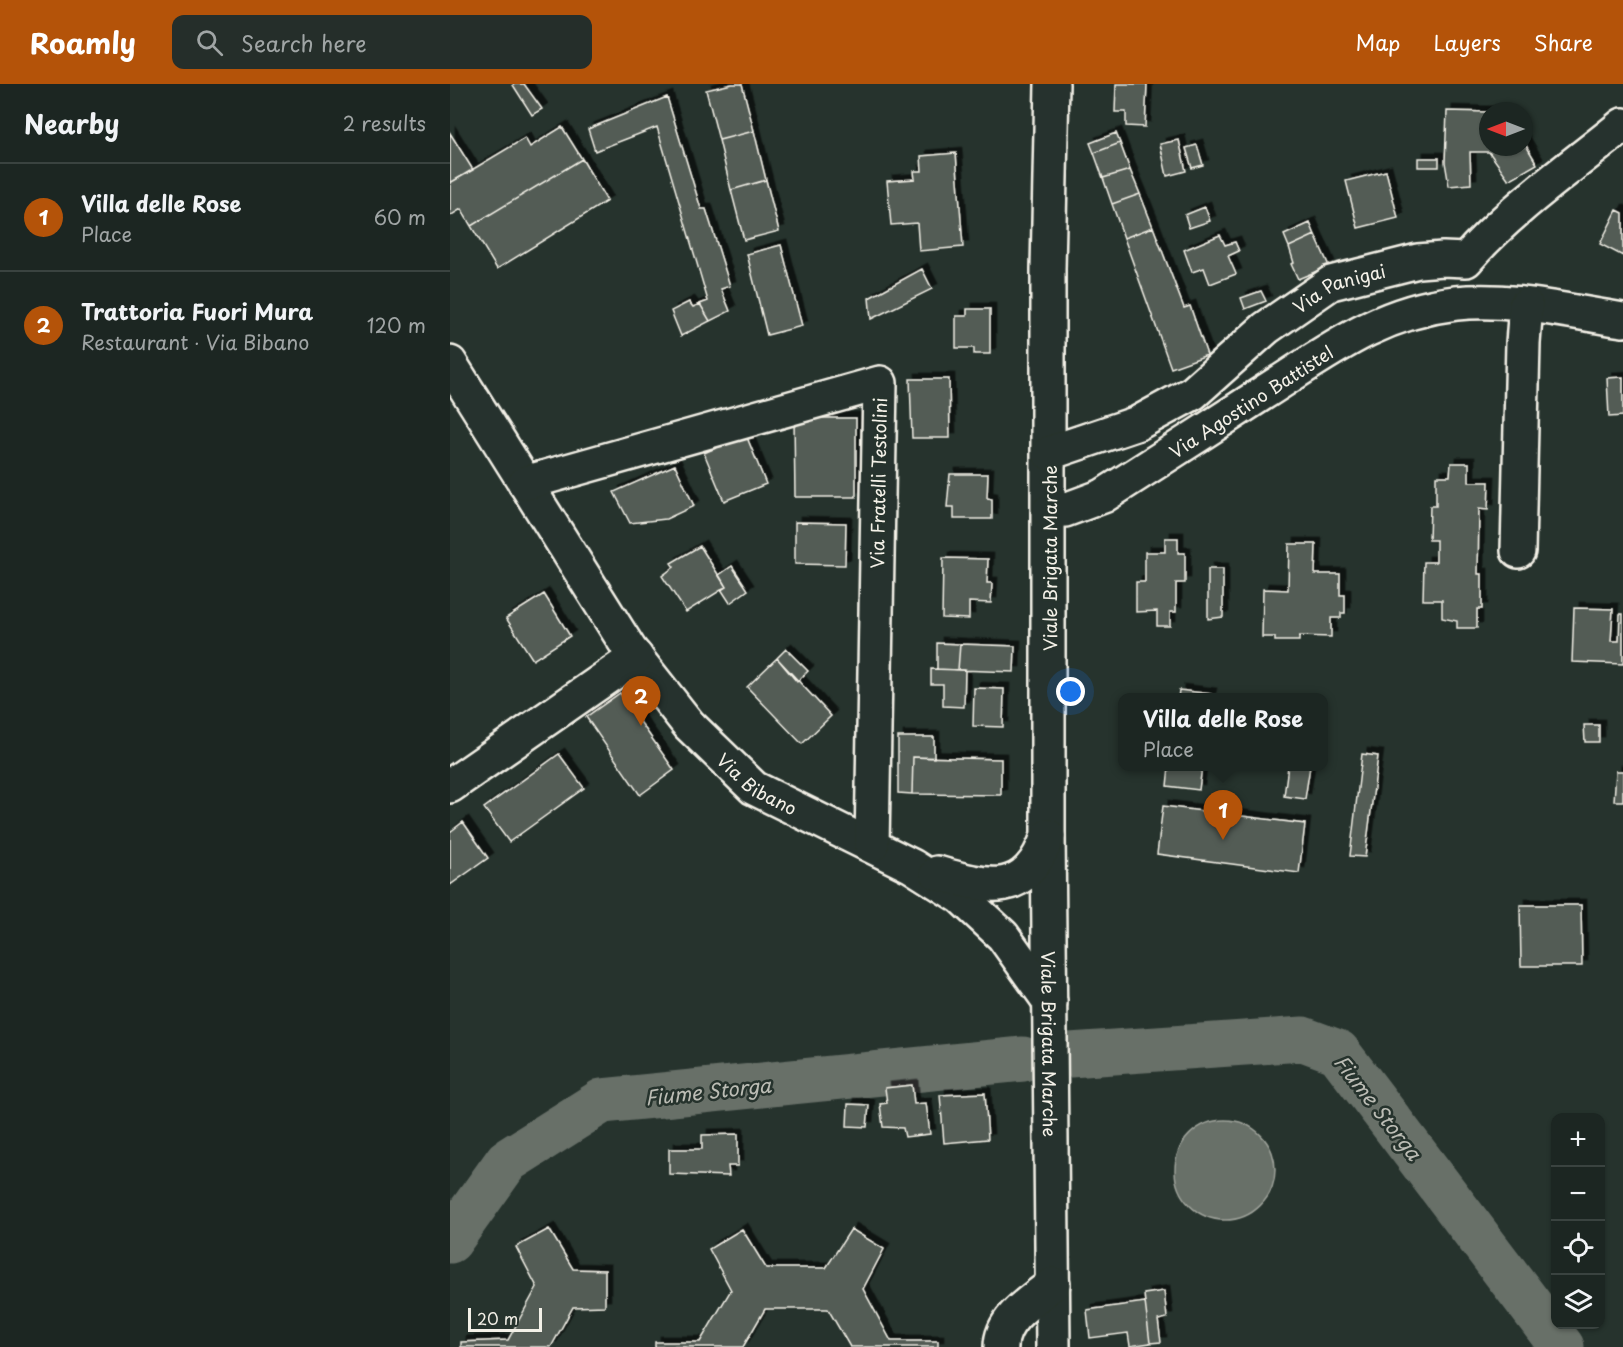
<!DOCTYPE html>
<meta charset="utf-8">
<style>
body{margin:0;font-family:"Playpen Sans",sans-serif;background:#252e2a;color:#f1f3f6}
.controls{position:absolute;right:18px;bottom:18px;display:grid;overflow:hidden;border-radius:12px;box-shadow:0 2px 4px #0004}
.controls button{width:54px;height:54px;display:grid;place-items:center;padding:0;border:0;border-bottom:2px solid #3a4340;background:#1c2622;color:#f1f3f6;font:30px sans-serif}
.compass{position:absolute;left:1029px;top:18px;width:54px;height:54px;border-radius:50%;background:#1c2622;box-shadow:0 2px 4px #0004;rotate:270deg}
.scale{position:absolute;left:18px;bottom:15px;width:74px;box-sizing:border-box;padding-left:6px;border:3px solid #f4f1e8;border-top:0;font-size:16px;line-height:21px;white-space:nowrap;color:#f4f1e8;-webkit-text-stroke:4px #26332d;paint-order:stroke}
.you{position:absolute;left:621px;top:608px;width:21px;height:21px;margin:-15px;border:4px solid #fff;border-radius:50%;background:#1a73e8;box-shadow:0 0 0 9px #1a73e833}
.badge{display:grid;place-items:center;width:39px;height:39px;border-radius:50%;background:#b45309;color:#fff;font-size:20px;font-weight:700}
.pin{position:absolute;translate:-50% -50px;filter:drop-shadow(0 2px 3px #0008)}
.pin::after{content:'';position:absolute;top:32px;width:21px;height:18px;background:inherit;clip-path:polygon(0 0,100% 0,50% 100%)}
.popup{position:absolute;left:668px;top:609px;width:210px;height:78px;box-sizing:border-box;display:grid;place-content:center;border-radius:12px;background:#1c2622;filter:drop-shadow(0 2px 4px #0005);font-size:20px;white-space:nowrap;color:#a0a5a5}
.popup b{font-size:22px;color:#f1f3f6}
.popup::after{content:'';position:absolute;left:50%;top:100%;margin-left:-12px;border:12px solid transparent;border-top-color:#1c2622}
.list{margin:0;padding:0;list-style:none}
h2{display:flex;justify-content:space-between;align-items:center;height:78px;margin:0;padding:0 24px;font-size:26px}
h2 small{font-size:20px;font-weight:400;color:#a0a5a5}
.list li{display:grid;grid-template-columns:39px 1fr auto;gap:18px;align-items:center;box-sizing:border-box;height:108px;padding:0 24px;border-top:2px solid #3a4340}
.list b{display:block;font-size:22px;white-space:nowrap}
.list p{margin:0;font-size:20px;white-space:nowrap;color:#a0a5a5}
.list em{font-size:20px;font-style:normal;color:#a0a5a5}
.icon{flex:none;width:33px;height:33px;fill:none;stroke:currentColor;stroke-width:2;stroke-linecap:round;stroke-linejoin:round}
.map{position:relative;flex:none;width:1173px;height:1263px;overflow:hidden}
header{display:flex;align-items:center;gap:36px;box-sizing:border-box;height:84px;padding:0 30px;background:#b45309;color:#fff}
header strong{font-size:28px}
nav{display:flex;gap:33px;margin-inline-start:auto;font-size:21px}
.search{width:420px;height:54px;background:#252e2a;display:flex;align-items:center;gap:15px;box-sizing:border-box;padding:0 21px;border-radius:12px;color:#a0a5a5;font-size:22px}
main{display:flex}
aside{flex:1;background:#1c2622}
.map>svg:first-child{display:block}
.water{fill:#676f68;stroke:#9fa39b;stroke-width:1.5}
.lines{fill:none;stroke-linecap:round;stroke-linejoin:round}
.river{stroke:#676f68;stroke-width:45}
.building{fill:#525c55;stroke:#f4f1e8;stroke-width:1.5;filter:url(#shadow)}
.minor-casing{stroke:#f4f1e8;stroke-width:38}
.minor{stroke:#26332d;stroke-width:33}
.labels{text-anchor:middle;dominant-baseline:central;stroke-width:5;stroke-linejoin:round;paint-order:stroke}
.street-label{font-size:18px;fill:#f4f1e8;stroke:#26332d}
.water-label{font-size:20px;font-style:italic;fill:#bcbdb5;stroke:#26332d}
</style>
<header>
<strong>Roamly</strong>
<div class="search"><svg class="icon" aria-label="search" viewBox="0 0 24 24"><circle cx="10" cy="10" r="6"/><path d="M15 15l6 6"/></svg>Search here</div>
<nav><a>Map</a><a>Layers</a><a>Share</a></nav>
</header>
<main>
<aside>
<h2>Nearby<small>2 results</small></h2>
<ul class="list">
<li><span class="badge">1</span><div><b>Villa delle Rose</b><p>Place</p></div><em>60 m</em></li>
<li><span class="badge">2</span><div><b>Trattoria Fuori Mura</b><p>Restaurant · Via Bibano</p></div><em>120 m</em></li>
</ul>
</aside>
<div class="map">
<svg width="1173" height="1263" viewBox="0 0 1173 1263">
<defs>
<filter id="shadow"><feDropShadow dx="5.5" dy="-5.5" stdDeviation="0" flood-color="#0009"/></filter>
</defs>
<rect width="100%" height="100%" fill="#26332d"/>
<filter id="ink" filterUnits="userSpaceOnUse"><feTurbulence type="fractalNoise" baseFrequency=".0167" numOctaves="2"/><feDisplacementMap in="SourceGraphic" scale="12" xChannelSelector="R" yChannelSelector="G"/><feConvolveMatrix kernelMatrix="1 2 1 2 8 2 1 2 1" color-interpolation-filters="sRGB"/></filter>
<g filter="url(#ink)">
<!-- water -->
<path class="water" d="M725 1086a50 50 0 1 1 100 0a50 50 0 1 1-100 0Z"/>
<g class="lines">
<!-- river -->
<path class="river" d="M620,971L853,955L888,968L1112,1263
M0,1157L57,1077L152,1017L573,975"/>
</g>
<!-- building -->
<path class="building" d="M64,0H74L92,25L82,31L63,1Z
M282,0H292L304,47L269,56L256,6Z
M666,0H697L695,43L676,42V28H665Z
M217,13L251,125H256L280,202L271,205L280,227L260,237L250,220L258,217L207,43L145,67L138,45Z
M997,27L1038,28V63H1074V58L1087,80L1059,96L1039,68H1020L1021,100L999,102L995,78Z
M112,43L132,75L21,142L11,125L0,132V99L75,54L80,63Z
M304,47L316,96L281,106L269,56Z
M0,49L23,86L0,99Z
M666,49L670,59L644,69L640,59Z
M729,56L736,87L717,92L710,60Z
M670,59L680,86L653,94L644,69Z
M747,61L753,81L742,84L736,64Z
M506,69L513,163L469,167L467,139L441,141L437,97L465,95L464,87H472L471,72Z
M968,74H989V83H968Z
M132,75L157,117L47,185L21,142Z
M680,86L690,110L662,120L653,94Z
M936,87L948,134L908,144L896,97Z
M316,96L329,147L294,156L281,106Z
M690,110L703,143L674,154L662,120Z
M755,123L760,137L739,144L735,131Z
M1167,126L1173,129V172L1150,160Z
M860,139L865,151L839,163L834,151Z
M703,143L734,224L740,222L757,271L721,284L674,154Z
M770,151L775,161L785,158L789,167L778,172L786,190L760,200L754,184L742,188L734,166Z
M865,151L879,182L848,195L841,180L844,179L839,163Z
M331,161L352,242L317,251L297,170Z
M472,185L482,205L421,235L419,214Z
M811,207L816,217L795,225L791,214Z
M239,218L243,223L250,220L260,237L231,252L221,227Z
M517,225H540V270H524V264H506V232H517Z
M1173,293V332L1159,333L1157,294Z
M460,295H499L500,354H462Z
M344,334H406V413H345Z
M296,351L316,400L274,417L254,369Z
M1001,379H1019V398H1039L1038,426L1029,425L1028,490H1032V525H1027V544H1007V537L992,534V516H973L974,478H986V456H979L980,422H986V392H1000Z
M225,381L244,422L216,435L180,439L164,408Z
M500,390H538L537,414L542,415V435H504V423H497Z
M345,438L396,439L395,481L345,480Z
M715,454H728V469H735V499H726V528H720V542H707V527L686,528V498H695V468H715Z
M839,460H866L865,490H890V511H895V529H891V534H881V553L849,552V557H825V553H812L813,505L838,506Z
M250,462L276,503L236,528L212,492L224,483L221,479Z
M493,474L538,475L537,499H542L541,519L519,518V535L492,534Z
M282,482L298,506L280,519L271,505L276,503L269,491Z
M758,485H773V533L758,535Z
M94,510L120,552L83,576L56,534Z
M1124,524L1163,525L1161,557H1169L1170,530H1173V580L1122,578Z
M487,559L510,560L508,586L487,585Z
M510,560L565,562L564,588L508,586Z
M336,565L358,587L347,598L327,574Z
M327,574L381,632L352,660L297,603Z
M481,585L515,586L514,623L493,622V600H481Z
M524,604L554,605L553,643L523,642Z
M729,606L761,610L760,614H728Z
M170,609L224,686L190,711L136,633Z
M1134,641H1149V658H1135Z
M448,653H484V674L463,673L462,710L448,709Z
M109,670L134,704L59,758L34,724Z
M912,670L928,672L915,773L900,772Z
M463,673L551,675V711L462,710Z
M719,682H752L749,706L717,702Z
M838,682H860L855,715L834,712Z
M1166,687H1173V717H1164Z
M713,722L855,740L849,789L707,770Z
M13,738L38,774L0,801V748Z
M1070,821H1131L1132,882H1071Z
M462,1001L464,1020L476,1019L480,1050L455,1053L453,1044L433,1043L430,1020L437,1019L435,1004Z
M535,1009L538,1055L494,1059L490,1011Z
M398,1020L419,1021L417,1043L397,1042Z
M288,1050V1082H278L279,1092L219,1090V1065H252V1051Z
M99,1145L123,1185L155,1186V1222L123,1223L101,1263H11V1258L58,1256L87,1203L66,1163Z
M292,1145L316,1184H376L401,1145L434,1165L413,1205L441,1257H488V1263H400L378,1225H315L293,1263H205V1258H250L281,1206L259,1165Z
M714,1207L717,1234L708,1236L711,1258L700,1259L694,1210Z
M695,1218L700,1259L680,1262L678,1249L640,1254L637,1226Z"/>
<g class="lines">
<!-- minor casing -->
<g class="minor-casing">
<g id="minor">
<path id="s1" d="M602,0L598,185V750L603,1263"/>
<path id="s2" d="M0,279L180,566L239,641L304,704L462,782L511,813L553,852L600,918"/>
<path id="s3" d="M599,369L688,339L743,309L816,244L881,199L968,177L993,175L1016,176C1059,126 1122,83 1173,41"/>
<path d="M75,399L430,299L422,761"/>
<path id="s4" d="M599,427L615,426L653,412C705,379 758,345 810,311C875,270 927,228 1006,219C1061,213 1119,228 1173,236"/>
<path d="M1068,467L1073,259L1076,221"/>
<path d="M0,702L186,573"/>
<path d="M487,789C540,804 576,814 598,752"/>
<path d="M551,1263C551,1234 583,1216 603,1200"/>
</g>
</g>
<!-- minor -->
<use href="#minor" class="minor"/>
</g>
</g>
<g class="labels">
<!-- street labels -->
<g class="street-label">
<text stroke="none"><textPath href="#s3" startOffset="339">Via Panigai</textPath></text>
<text stroke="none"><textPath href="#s4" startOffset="232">Via Agostino Battistel</textPath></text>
<text transform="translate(428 399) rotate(-89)">Via Fratelli Testolini</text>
<text transform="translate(599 474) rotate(-90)">Viale Brigata Marche</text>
<text stroke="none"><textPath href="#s2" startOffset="525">Via Bibano</textPath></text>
<text stroke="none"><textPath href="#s1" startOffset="960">Viale Brigata Marche</textPath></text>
</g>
<!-- water labels -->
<g class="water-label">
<text transform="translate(258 1007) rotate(-6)">Fiume Storga</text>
<text transform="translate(928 1023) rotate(52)">Fiume Storga</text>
</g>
</g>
</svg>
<div class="controls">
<button>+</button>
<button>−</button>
<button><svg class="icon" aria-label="locate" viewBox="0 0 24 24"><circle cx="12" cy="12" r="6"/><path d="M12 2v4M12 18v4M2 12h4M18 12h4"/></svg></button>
<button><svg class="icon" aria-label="layers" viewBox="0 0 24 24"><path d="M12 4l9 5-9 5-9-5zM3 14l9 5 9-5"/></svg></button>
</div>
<svg class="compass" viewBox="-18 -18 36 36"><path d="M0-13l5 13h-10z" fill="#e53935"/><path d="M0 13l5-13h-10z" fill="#a0a5a5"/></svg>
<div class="scale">20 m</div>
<div class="you"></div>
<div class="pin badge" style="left:773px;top:756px">1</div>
<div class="popup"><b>Villa delle Rose</b>Place</div>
<div class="pin badge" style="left:191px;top:642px">2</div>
</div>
</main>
